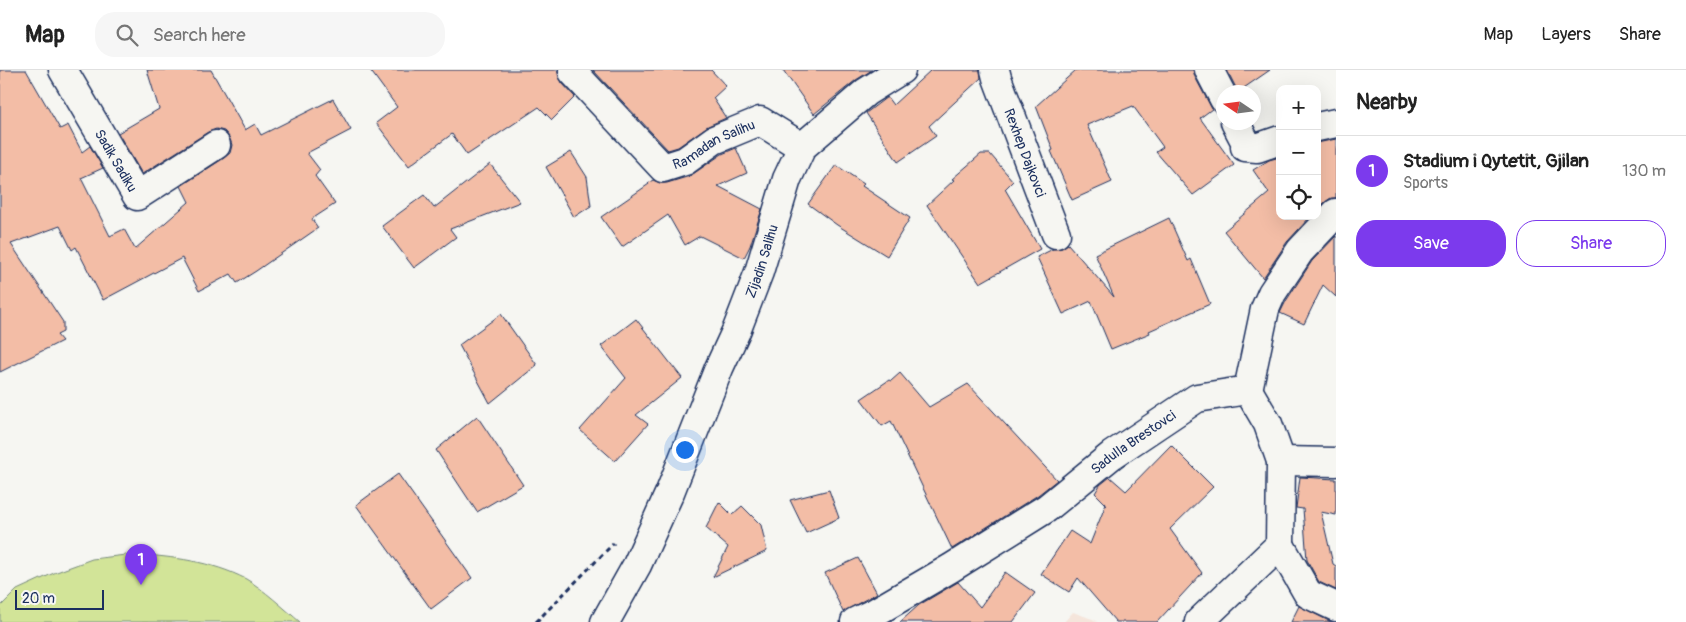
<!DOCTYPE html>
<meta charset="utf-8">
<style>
body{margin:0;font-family:Pangolin,sans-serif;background:#f6f6f6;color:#222}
.controls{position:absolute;right:15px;top:15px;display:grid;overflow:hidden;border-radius:10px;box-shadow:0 5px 20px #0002}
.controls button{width:45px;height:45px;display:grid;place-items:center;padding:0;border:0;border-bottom:1px solid #e0e0e0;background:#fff;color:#222;font:25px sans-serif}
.compass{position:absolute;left:1216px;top:15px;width:45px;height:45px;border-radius:50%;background:#fff;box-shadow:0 5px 20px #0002;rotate:283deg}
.scale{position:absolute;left:15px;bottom:12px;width:89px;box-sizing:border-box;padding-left:5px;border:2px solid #1b2f5e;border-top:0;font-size:14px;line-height:18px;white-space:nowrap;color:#1b2f5e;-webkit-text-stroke:4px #f6f6f2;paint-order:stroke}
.you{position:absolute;left:684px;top:379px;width:18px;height:18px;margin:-12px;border:4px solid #fff;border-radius:50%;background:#1a73e8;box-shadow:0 0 0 8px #1a73e833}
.badge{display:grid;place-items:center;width:32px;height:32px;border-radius:50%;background:#7c3aed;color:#fff;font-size:16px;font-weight:700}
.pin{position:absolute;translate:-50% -41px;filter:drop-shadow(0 1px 2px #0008)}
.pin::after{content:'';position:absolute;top:26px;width:18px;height:15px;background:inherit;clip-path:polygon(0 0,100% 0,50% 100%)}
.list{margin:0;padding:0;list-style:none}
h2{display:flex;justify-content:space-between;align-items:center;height:65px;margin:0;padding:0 20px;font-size:21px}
h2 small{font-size:16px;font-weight:400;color:#767676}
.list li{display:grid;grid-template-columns:32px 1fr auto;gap:15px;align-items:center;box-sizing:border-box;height:70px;padding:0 20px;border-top:1px solid #e0e0e0}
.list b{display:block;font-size:19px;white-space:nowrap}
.list p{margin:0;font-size:16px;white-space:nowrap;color:#767676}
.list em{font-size:16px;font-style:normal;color:#767676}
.actions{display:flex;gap:10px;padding:15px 20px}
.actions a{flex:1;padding:11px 0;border:1px solid #7c3aed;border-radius:20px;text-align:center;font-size:18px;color:#7c3aed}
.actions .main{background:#7c3aed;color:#fff}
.icon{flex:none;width:28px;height:28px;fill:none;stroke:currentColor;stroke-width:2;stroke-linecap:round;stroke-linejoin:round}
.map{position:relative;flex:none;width:1336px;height:552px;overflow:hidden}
header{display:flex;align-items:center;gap:30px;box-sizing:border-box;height:70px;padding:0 25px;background:#fff;border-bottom:1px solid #e0e0e0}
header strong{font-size:24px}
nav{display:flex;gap:28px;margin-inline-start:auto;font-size:18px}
.search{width:350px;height:45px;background:#f6f6f6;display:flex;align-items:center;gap:12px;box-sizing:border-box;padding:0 18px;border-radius:20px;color:#767676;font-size:19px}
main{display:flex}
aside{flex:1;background:#fff}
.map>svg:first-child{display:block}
.built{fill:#f5e5db}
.green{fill:#d2e498;stroke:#768a7b}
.building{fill:#f3bda6;stroke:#1b2f5e}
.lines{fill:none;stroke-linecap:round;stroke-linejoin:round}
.street-casing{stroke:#1b2f5e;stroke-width:31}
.path{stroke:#1b2f5e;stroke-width:3;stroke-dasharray:5 4;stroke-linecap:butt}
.street{stroke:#f6f6f2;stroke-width:28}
.labels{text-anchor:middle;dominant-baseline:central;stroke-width:4;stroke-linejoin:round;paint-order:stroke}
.street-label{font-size:14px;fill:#1b2f5e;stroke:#f6f6f2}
</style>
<header>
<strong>Map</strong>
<div class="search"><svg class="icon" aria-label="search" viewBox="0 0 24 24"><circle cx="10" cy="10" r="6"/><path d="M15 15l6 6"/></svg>Search here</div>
<nav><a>Map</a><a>Layers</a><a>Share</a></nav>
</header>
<main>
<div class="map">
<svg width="1336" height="552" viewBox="0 0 1336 552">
<rect width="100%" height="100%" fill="#f6f6f2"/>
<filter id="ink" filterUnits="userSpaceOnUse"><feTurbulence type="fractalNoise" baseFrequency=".02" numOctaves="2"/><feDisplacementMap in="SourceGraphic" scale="10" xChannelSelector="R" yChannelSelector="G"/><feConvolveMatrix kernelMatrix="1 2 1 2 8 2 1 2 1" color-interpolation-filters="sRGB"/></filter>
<g filter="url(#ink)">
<!-- built -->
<path class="built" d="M1073,542L1095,550L1097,552H1064Z"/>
<!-- green -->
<path class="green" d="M134,484C173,487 211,491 246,509C262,518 286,540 300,552H0V537L17,520L54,503L92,489Z"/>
<!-- building -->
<path class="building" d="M0,0H26L60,59L68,55L82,82L90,76L103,98L81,108L110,166L124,159L135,179L189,132L181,116L224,88L230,83L232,75L229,67L224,61L216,59L208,62L142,104L118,63L159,39L147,0H211L245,60L255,54L261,65L333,29L351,60L307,83L320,100L315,106L335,134L312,149L318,158L256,201L237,213L231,204L199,221L182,188L103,230L76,177L72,180L60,156L11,174L63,252V262L57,265L62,271L0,302Z
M370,0H557L562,13L575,27L552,50L539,37L467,85L452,64L409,96L376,53L397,37Z
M593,0H711L726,16L713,28L726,48L708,56L678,77L668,80Z
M783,0H872L856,10L814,44Z
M931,0H980L981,8L929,56L936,66L898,92L866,43L887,27L893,35Z
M1076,0H1193L1195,7L1212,39L1200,48L1234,95L1193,125L1156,82L1163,77L1133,36L1087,55L1112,112L1072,130L1051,81L1053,80L1036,36Z
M1227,0H1270L1238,22Z
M1336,69V128H1331L1325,132L1317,140V73Z
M736,78L747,103L718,116L762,139L750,176L744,188L700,166L685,175L668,145L622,177L601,147L649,114L648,113L653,110L660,113H667L690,106L722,84Z
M571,82L587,107L591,136L574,147L546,97Z
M981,84H990L1013,111L1005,119L1040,179L980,213L927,135L954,110L952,109Z
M1280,87V146H1311L1287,172L1263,208L1224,161L1269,123L1253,100L1269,90Z
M490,94L520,132L450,159L456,167L414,198L382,156L424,125L434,138Z
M836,95L864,114L862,116L910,148L887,186L837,155L808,134Z
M1169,148L1188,191L1191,189L1210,234L1149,261L1150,263L1111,279L1091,231L1063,244L1037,187L1053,179L1062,178L1068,174L1114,227L1095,184Z
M1336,166V227L1323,215L1304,254L1280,243L1286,231L1312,191Z
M501,244L537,295L490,333L459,275Z
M636,249L682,308L636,345L648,354L615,391L580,360L626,308L601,276Z
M900,303L929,337L968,314L1057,410L1038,425L952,479L891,351L882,356L861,329L889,310L891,311Z
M477,346L523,415L477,442L436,380Z
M1171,375L1213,417L1170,459L1202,503L1157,552H1116L1078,508L1069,522L1041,504L1070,461L1090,474L1106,434L1095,423L1100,415L1110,407L1126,421Z
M398,404L472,508L431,539L356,435Z
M1300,407L1336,409V445L1321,442L1333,494L1336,496V520L1319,512L1307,490L1303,439L1296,438Z
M829,420L839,448L806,463L790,430Z
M719,432L732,445L742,436L761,455L767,481L713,507L728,477L706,458Z
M858,488L877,523L843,542L825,503Z
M1005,502L1035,523L1013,552H900L919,535L958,512L980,537Z
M1299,536L1329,551L1334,552H1291Z"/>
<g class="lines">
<!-- street casing -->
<g class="street-casing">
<g id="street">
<path id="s1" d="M63,0L137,126L216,75"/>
<path id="s2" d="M573,0V2L663,98L685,91L714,70L760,51L802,77"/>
<path id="s3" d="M995,0L997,8L1056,164"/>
<path d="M1209,0L1224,29"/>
<path d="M1235,52L1246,73L1245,77L1257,78L1280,70"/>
<path d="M1317,57L1336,53"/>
<path d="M1248,320L1265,239L1272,223L1300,181L1336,143"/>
<path d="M1281,391L1336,392"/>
<path d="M1280,475L1308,524L1336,537"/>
<path id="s4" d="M605,552L637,495L670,422L719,298L737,259L759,202L787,109L802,77L866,22L901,0"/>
<path id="s5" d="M855,552L874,543L951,498L1047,438L1112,385L1197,328L1248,320"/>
<path d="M1199,552L1280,475L1281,391L1268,354L1248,320"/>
</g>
</g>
<!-- path -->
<path class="path" d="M536,552L614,473"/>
<!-- street -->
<use href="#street" class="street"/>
</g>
</g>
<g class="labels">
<!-- street labels -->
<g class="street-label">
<text stroke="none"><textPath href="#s2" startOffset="190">Ramadan Salihu</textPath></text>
<text stroke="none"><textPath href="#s3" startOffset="88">Rexhep Dajkovci</textPath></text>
<text stroke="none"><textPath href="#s1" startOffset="105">Sadik Sadiku</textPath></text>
<text stroke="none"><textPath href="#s4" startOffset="394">Zijadin Salihu</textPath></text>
<text stroke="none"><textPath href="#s5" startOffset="332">Sadulla Brestovci</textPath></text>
</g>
</g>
</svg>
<div class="controls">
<button>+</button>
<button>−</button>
<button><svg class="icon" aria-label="locate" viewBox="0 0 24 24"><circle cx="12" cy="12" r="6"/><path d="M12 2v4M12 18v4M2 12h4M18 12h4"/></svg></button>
</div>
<svg class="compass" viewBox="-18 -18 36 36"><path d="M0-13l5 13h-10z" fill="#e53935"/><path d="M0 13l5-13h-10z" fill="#767676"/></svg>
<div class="scale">20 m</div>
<div class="you"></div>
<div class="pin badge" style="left:141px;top:515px">1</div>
</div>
<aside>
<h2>Nearby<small></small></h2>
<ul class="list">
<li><span class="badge">1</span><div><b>Stadium i Qytetit, Gjilan</b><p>Sports</p></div><em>130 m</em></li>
</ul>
<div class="actions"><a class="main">Save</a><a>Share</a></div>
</aside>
</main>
